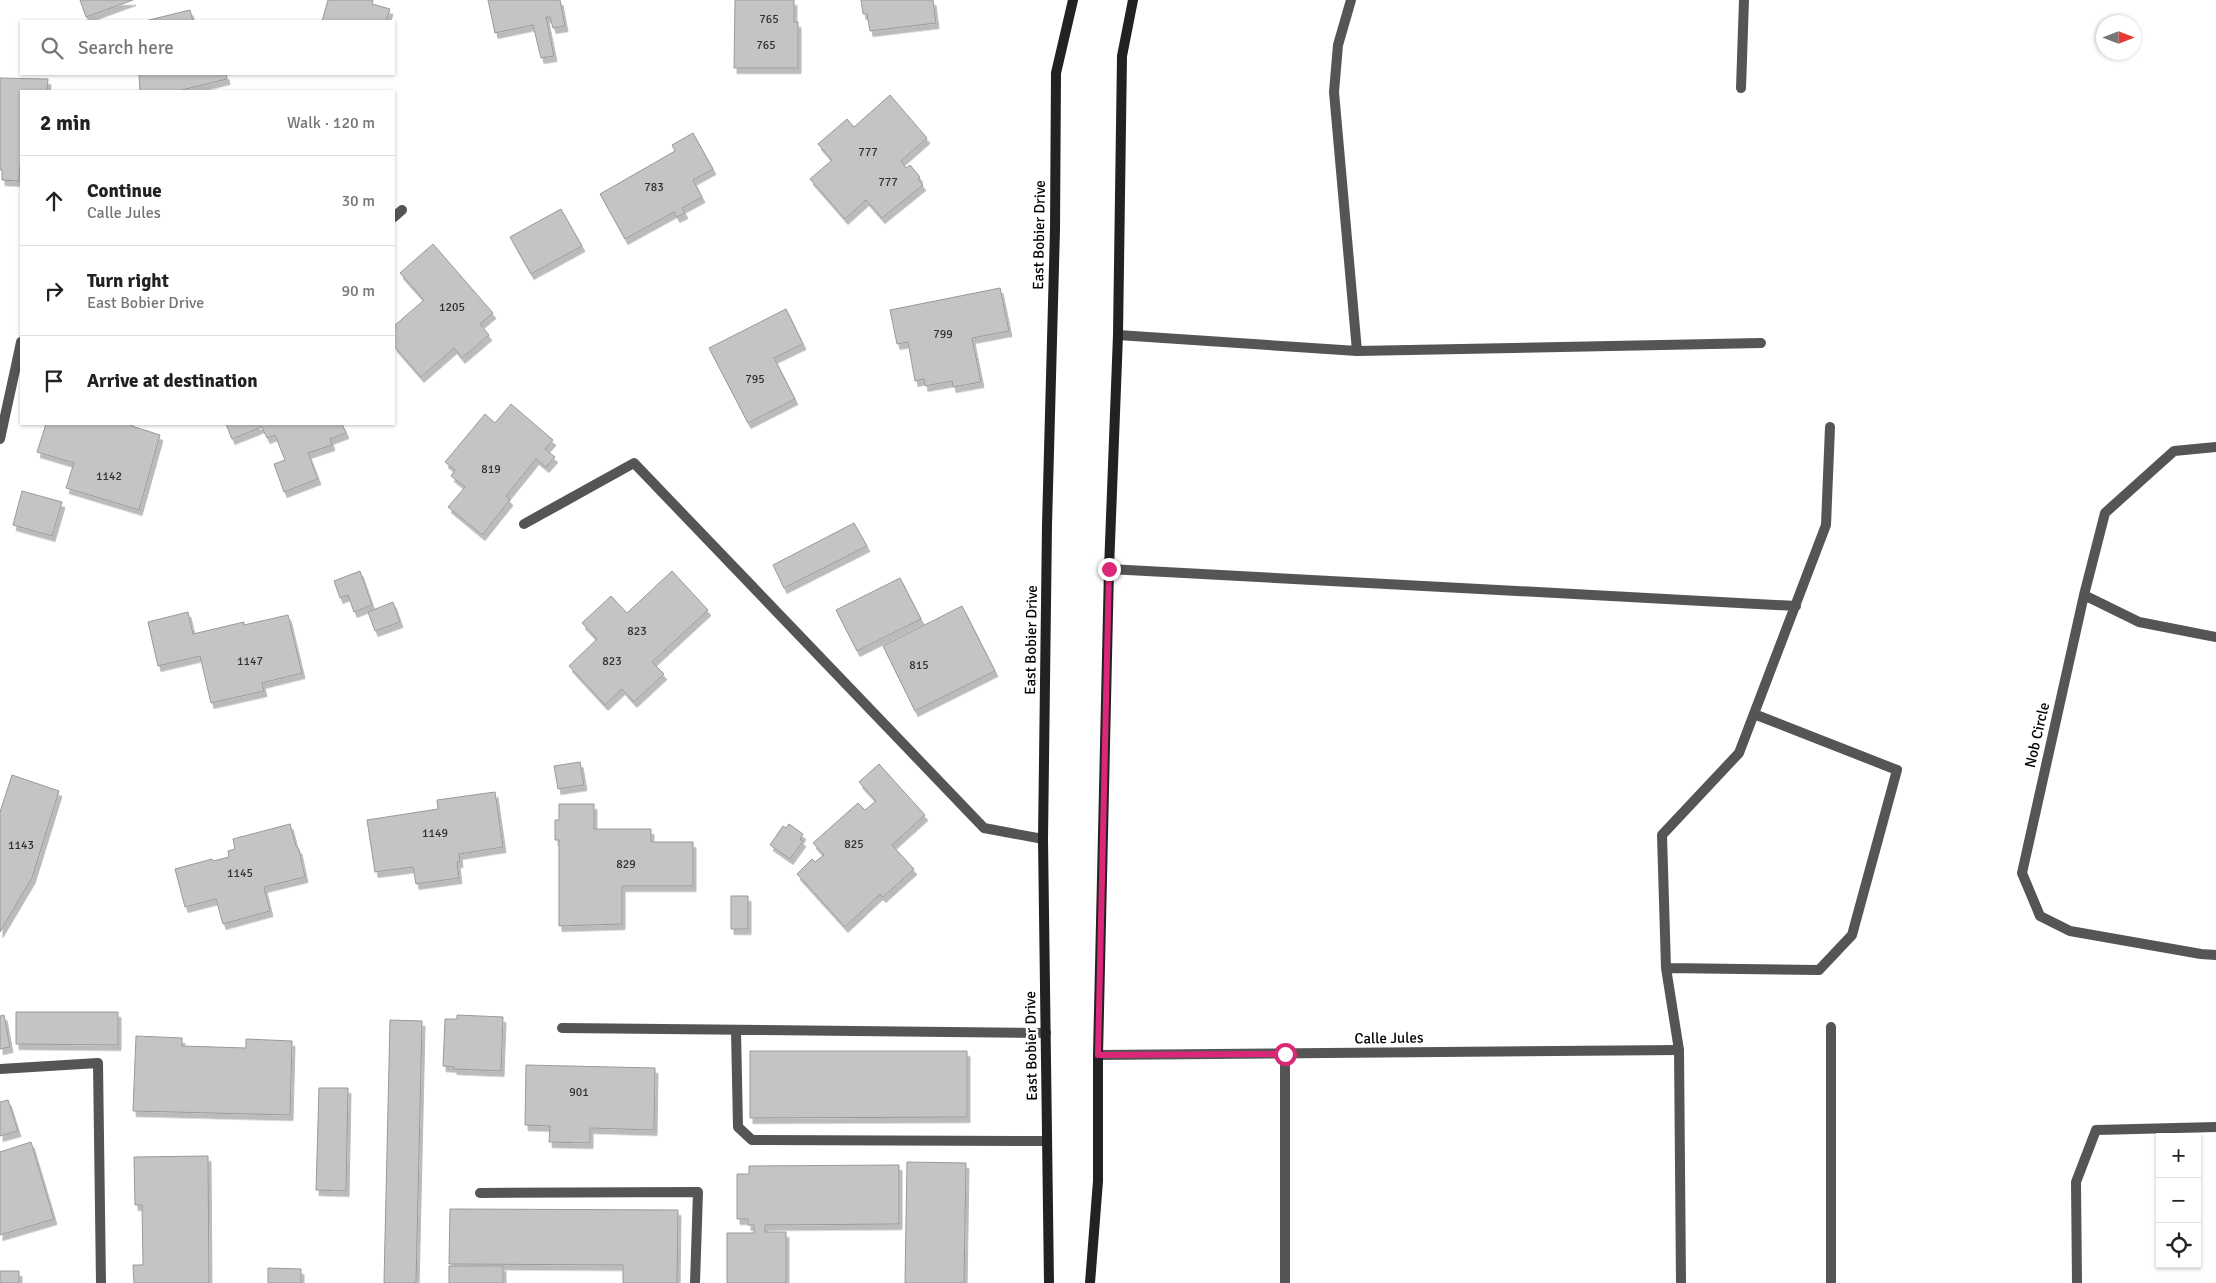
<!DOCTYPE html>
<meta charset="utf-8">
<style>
body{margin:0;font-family:Signika,sans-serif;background:#f2f2f2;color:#222}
.controls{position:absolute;right:15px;bottom:15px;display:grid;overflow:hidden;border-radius:0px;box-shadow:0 1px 4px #0004}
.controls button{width:45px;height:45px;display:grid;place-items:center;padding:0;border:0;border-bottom:1px solid #e0e0e0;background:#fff;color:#222;font:25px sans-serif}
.compass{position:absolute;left:2096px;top:15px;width:45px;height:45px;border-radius:50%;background:#fff;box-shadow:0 1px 4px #0004;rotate:90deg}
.stop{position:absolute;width:15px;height:15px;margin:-11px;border:4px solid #db2777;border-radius:50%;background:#fff}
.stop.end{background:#db2777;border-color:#fff;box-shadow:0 1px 5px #0008}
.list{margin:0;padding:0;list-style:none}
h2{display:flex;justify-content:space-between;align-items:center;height:65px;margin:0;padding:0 20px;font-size:21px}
h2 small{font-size:16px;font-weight:400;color:#767676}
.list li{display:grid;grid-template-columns:32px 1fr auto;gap:15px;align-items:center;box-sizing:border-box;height:90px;padding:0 20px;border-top:1px solid #e0e0e0}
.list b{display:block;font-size:19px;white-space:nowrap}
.list p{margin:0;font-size:16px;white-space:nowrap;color:#767676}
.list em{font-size:16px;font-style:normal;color:#767676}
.icon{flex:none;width:28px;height:28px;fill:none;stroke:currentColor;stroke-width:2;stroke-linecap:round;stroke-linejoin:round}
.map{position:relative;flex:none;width:2216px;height:1283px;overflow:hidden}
.search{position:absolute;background:#fff;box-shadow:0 1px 4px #0004;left:20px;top:20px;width:375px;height:55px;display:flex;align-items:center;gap:12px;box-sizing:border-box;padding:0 18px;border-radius:0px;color:#767676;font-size:19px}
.panel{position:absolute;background:#fff;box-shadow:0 1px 4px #0004;left:20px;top:90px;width:375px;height:335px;border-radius:0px}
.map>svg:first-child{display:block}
.building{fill:#c4c4c4;stroke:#999;filter:url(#shadow)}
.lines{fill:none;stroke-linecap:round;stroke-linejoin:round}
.service{stroke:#555;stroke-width:10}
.minor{stroke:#555;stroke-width:10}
.secondary{stroke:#222;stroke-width:10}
.route{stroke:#db2777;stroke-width:6}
.labels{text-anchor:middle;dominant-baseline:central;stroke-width:5;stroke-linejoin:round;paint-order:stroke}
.number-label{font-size:12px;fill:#313131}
.street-label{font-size:15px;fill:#000;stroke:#fff}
</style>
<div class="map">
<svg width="2216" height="1283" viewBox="0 0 2216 1283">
<defs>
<filter id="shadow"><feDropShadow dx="3" dy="5.5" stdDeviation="0" flood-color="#0004"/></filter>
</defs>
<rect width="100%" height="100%" fill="#fff"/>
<!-- building -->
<path class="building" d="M80,0H133L86,17Z
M328,0H373L372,4L390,9L386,21H322Z
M488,0H560L565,26L553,28L550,17H546L554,56L541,58L533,25L495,33Z
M735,0H794V22H798V68H734Z
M861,0H933L936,23L870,31L867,14H863Z
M190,10L193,21H145Z
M139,74H226L227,79L178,91H140Z
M0,78L48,79L47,91H21V152L19,181L2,180V170H0Z
M890,95L927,138L901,161L906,168L910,165L920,177L918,179L923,185L882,218L866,200L845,219L810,179L832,160L818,144L847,119L854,127Z
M693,133L713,169L693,180L702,197L682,208L685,213L677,217L674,212L625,239L600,194L675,151L672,145Z
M561,209L582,246L531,274L510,237Z
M433,244L493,313L480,324L489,335L462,358L454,348L421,377L394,346V326L424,300L400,273Z
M1000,288L1009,331L972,338L981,382L953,387L952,381L925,386L924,379L915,381L908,342L897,344L890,310Z
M786,309L803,344L774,358L795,399L748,423L709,348Z
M511,404L553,440L545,449L555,457L546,467L536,459L506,496L510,500L482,535L448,507L465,487L451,476L455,470L445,462L485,414L495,423Z
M46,424H133L132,426L160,435L139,510L66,488L74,463L37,452Z
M226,424H342L346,433L330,439L332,445L308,453L318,479L284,492L274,464L285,460L275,435L267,438L262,427L232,439Z
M22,491L62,502L52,536L13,525Z
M854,523L867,546L784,588L773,565Z
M360,571L372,605L354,612L348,595L340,598L334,581Z
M672,571L708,610L652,662L664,674L634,702L622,689L605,705L569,666L597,639L582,623L611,596L627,613Z
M900,578L921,619L857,651L836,610Z
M393,602L400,622L375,631L368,612Z
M962,606L995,671L915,711L883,646Z
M188,612L193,634L244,622V625L288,615L302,673L262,683L264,691L211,703L200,656L158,666L148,622Z
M580,762L584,785L558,789L554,766Z
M879,764L925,815L892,845L914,869L883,897L880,894L845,927L797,874L812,859L815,862L824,855L813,843L858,803L865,810L876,801L859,782Z
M12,775L59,791L32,878L0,932V812Z
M495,792L503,847L459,854L460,862H457L459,878L416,884L413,867L375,872L367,820L438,809L437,800Z
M559,804H594V829H651V842H693V886H622V924L559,926V840H555V820H559Z
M290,824L296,846L299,849L305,877L264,887L270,911L223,924L216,899L185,907L175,869L212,859L213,861L229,857L228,851L235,849L233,839Z
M789,824L803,834L800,839L803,841L790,859L770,845L783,826L786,828Z
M731,896H748V929H731Z
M16,1012H118V1045L16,1044Z
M4,1015L10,1047L0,1049V1016Z
M457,1015L503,1017L501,1071L454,1069V1067L443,1066L445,1019H457Z
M390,1020L422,1021L416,1283H384Z
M136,1036L182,1038V1046L246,1048V1039L292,1041L290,1115L133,1111Z
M750,1051H967V1117L750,1118Z
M526,1065L655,1068L654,1130L590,1128V1143L549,1142L550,1126L525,1125Z
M319,1088H348L346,1191L316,1190Z
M8,1100L18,1131L0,1136V1102Z
M31,1142L54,1219L0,1235V1152Z
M208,1156L209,1283H134L133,1265H143L142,1205H135L134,1157Z
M907,1162L966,1163L964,1283H905Z
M899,1165V1224L765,1225V1232H786V1283H727V1233H754V1225H748V1219H737V1174H749V1166Z
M450,1209L678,1210L677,1283H623V1265L449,1264Z
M449,1266H503V1283H449Z
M268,1268L301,1269V1283H268Z
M0,1271H19V1283H0Z"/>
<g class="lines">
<!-- service -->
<path class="service" d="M1351,0L1338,45L1334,92L1357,351
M1741,88L1744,0
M1118,335L1357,351L1761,343
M17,361L21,342
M524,524L634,463L984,828L1043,839
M1109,569L1796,606
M1666,968L1819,970L1852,935L1897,770L1754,714
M1831,1027V1283
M562,1028L1046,1033
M736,1031L738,1127L752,1140L1046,1141
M1285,1054V1283
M480,1193L698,1192L695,1283
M1681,1283L1679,1050L1666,968L1662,835L1739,753L1826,525L1830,427
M2077,1283L2076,1182L2096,1130L2216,1127"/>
<!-- minor -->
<path class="minor" d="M394,217L402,210
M0,439L17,361L21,360
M2216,447L2174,451L2105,513L2084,595L2022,873L2040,916L2070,931L2201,954L2216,955
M2084,595L2139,622L2216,637
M1098,1055L1679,1050
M0,1069L98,1063L101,1283"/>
<!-- secondary -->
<path class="secondary" d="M1049,1283L1043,839L1047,525L1055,229L1056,73L1073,0
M1090,1283L1098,1181V1055L1109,569L1118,335L1122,56L1133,0"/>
</g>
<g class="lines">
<!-- route -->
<path class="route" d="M1109,569L1098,1055L1285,1054"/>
</g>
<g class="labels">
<!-- number labels -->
<g class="number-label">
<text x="769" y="19">765</text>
<text x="766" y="45">765</text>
<text x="868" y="152">777</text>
<text x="888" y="182">777</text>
<text x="654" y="187">783</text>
<text x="452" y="307">1205</text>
<text x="943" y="334">799</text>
<text x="755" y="379">795</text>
<text x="491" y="469">819</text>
<text x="109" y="476">1142</text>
<text x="637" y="631">823</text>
<text x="250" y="661">1147</text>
<text x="612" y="661">823</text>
<text x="919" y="665">815</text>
<text x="435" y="833">1149</text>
<text x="854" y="844">825</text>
<text x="21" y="845">1143</text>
<text x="626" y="864">829</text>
<text x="240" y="873">1145</text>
<text x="579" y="1092">901</text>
</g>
<!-- street labels -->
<g class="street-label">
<text transform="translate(1039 235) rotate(-89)">East Bobier Drive</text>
<text transform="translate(1031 640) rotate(-89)">East Bobier Drive</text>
<text transform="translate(2037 735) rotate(-77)">Nob Circle</text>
<text transform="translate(1389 1038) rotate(-1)">Calle Jules</text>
<text transform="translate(1031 1046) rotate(-91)">East Bobier Drive</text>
</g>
</g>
</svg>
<div class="controls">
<button>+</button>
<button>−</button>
<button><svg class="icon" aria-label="locate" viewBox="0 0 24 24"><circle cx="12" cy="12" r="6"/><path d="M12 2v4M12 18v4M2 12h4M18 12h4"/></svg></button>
</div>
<svg class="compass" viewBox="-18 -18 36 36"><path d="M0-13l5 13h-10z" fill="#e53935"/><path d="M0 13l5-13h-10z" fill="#767676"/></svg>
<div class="stop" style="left:1285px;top:1054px"></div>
<div class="stop end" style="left:1109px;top:569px"></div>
<div class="search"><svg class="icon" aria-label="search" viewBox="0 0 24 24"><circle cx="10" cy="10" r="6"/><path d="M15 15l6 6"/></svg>Search here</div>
<section class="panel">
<h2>2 min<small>Walk · 120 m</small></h2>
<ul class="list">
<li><svg class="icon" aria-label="ahead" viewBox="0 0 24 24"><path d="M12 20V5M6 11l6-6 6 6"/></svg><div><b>Continue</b><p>Calle Jules</p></div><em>30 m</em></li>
<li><svg class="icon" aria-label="right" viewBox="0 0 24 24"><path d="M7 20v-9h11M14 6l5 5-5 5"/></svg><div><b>Turn right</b><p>East Bobier Drive</p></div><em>90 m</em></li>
<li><svg class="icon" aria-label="arrive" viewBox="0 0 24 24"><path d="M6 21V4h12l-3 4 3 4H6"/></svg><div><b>Arrive at destination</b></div></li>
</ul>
</section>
</div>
